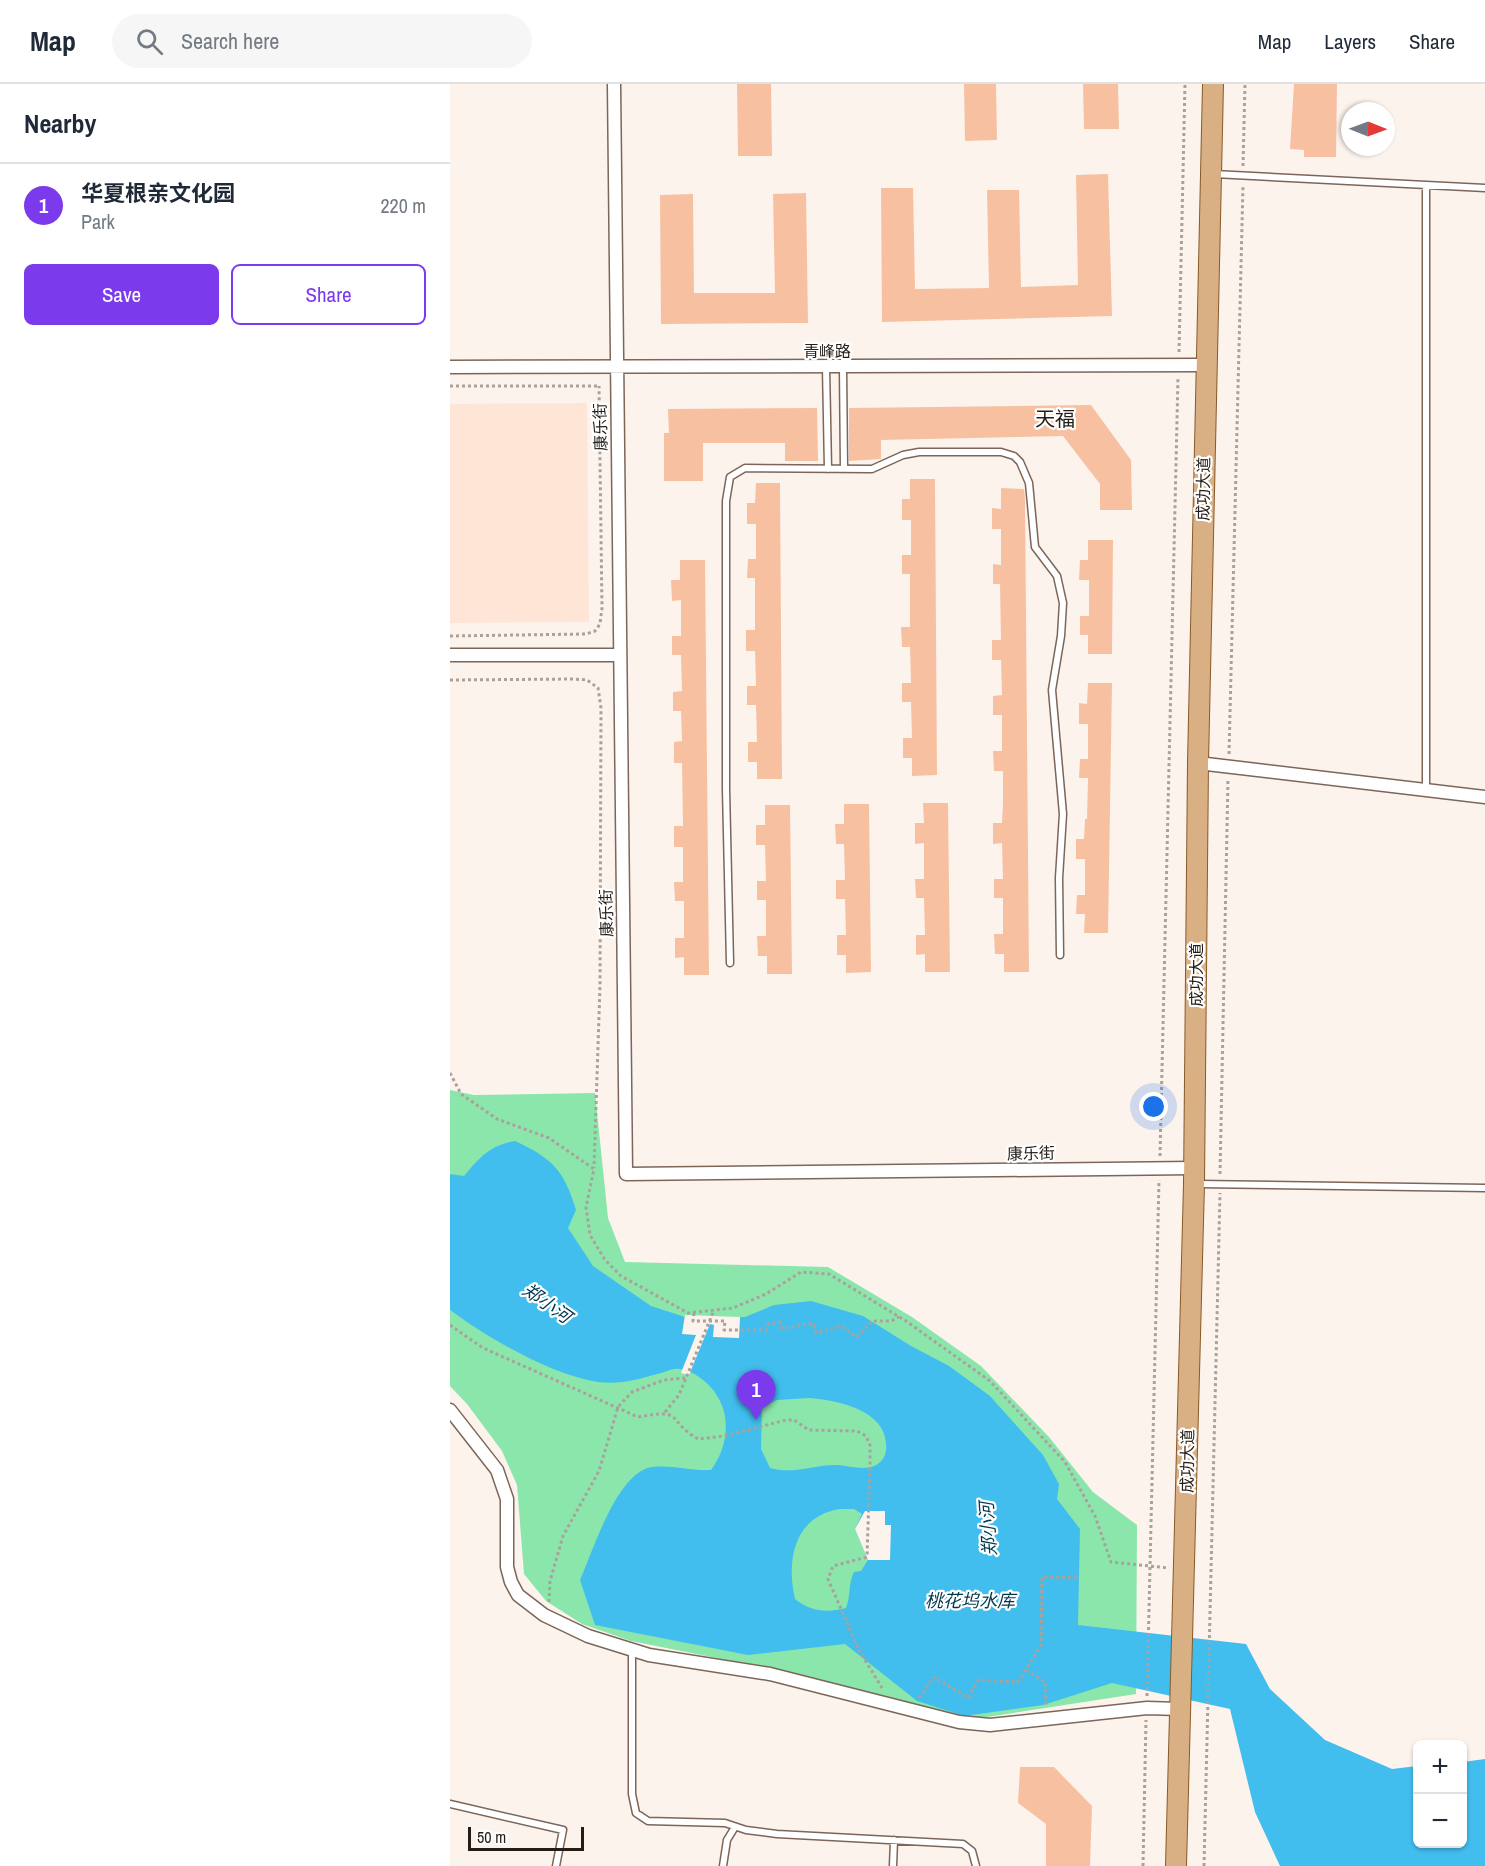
<!DOCTYPE html>
<meta charset="utf-8">
<style>
body{margin:0;font-family:"Archivo Narrow","Noto Sans SC",sans-serif;background:#f6f6f7;color:#1f2937}
.controls{position:absolute;right:18px;bottom:18px;display:grid;overflow:hidden;border-radius:9px;box-shadow:0 2px 4px #0004}
.controls button{width:54px;height:54px;display:grid;place-items:center;padding:0;border:0;border-bottom:2px solid #e0e1e3;background:#fff;color:#1f2937;font:30px sans-serif}
.compass{position:absolute;left:891px;top:18px;width:54px;height:54px;border-radius:50%;background:#fff;box-shadow:0 2px 4px #0004;rotate:91deg}
.scale{position:absolute;left:18px;bottom:15px;width:116px;box-sizing:border-box;padding-left:6px;border:3px solid #241c16;border-top:0;font-size:16px;line-height:21px;white-space:nowrap;color:#241c16;-webkit-text-stroke:4px #fff;paint-order:stroke}
.you{position:absolute;left:704px;top:1023px;width:21px;height:21px;margin:-15px;border:4px solid #fff;border-radius:50%;background:#1a73e8;box-shadow:0 0 0 9px #1a73e833}
.badge{display:grid;place-items:center;width:39px;height:39px;border-radius:50%;background:#7c3aed;color:#fff;font-size:20px;font-weight:700}
.pin{position:absolute;translate:-50% -50px;filter:drop-shadow(0 2px 3px #0008)}
.pin::after{content:'';position:absolute;top:32px;width:21px;height:18px;background:inherit;clip-path:polygon(0 0,100% 0,50% 100%)}
.list{margin:0;padding:0;list-style:none}
h2{display:flex;justify-content:space-between;align-items:center;height:78px;margin:0;padding:0 24px;font-size:26px}
h2 small{font-size:20px;font-weight:400;color:#747a83}
.list li{display:grid;grid-template-columns:39px 1fr auto;gap:18px;align-items:center;box-sizing:border-box;height:84px;padding:0 24px;border-top:2px solid #e0e1e3}
.list b{display:block;font-size:22px;white-space:nowrap}
.list p{margin:0;font-size:20px;white-space:nowrap;color:#747a83}
.list em{font-size:20px;font-style:normal;color:#747a83}
.actions{display:flex;gap:12px;padding:18px 24px}
.actions a{flex:1;padding:14px 0;border:2px solid #7c3aed;border-radius:9px;text-align:center;font-size:21px;color:#7c3aed}
.actions .main{background:#7c3aed;color:#fff}
.icon{flex:none;width:33px;height:33px;fill:none;stroke:currentColor;stroke-width:2;stroke-linecap:round;stroke-linejoin:round}
.map{position:relative;flex:none;width:1035px;height:1782px;overflow:hidden}
header{display:flex;align-items:center;gap:36px;box-sizing:border-box;height:84px;padding:0 30px;background:#fff;border-bottom:2px solid #e0e1e3}
header strong{font-size:28px}
nav{display:flex;gap:33px;margin-inline-start:auto;font-size:21px}
.search{width:420px;height:54px;background:#f6f6f7;display:flex;align-items:center;gap:15px;box-sizing:border-box;padding:0 21px;border-radius:33px;color:#747a83;font-size:22px}
main{display:flex}
aside{flex:1;background:#fff}
.map>svg:first-child{display:block}
.built{fill:#fee5d6}
.green{fill:#8be6ac}
.water{fill:#41beee;fill-rule:evenodd}
.pier{fill:#fdf3ed}
.building{fill:#f7c1a1}
.lines{fill:none;stroke-linecap:round;stroke-linejoin:round}
.lane-casing{stroke:#7b6659;stroke-width:9}
.street-casing{stroke:#7b6659;stroke-width:15}
.primary-casing{stroke:#895a28;stroke-width:22}
.path{stroke:#aba19b;stroke-width:3;stroke-dasharray:3 3;stroke-linecap:butt}
.lane{stroke:#fff;stroke-width:6}
.street{stroke:#fff;stroke-width:12}
.primary{stroke:#d9b084;stroke-width:20}
.labels{text-anchor:middle;dominant-baseline:central;stroke-width:4.5;stroke-linejoin:round;paint-order:stroke}
.street-label{font-size:16px;fill:#241c16;stroke:#fff}
.water-label{font-size:18px;font-style:italic;fill:#00384c;stroke:#fff}
.quarter-label{font-size:20px;fill:#241c16;stroke:#fff}
</style>
<header>
<strong>Map</strong>
<div class="search"><svg class="icon" aria-label="search" viewBox="0 0 24 24"><circle cx="10" cy="10" r="6"/><path d="M15 15l6 6"/></svg>Search here</div>
<nav><a>Map</a><a>Layers</a><a>Share</a></nav>
</header>
<main>
<aside>
<h2>Nearby<small></small></h2>
<ul class="list">
<li><span class="badge">1</span><div><b>华夏根亲文化园</b><p>Park</p></div><em>220 m</em></li>
</ul>
<div class="actions"><a class="main">Save</a><a>Share</a></div>
</aside>
<div class="map">
<svg width="1035" height="1782" viewBox="0 0 1035 1782">
<rect width="100%" height="100%" fill="#fdf3ed"/>
<!-- built -->
<path class="built" d="M137,319L139,538L0,539V320Z"/>
<!-- green -->
<path class="green" d="M0,1006L24,1011L145,1009L158,1134L175,1178L378,1183L462,1233L531,1282L599,1353L643,1408L687,1441L686,1610L518,1636L327,1586L181,1557L132,1540L96,1517L74,1490L67,1401L52,1367L17,1320L0,1302Z"/>
<!-- water -->
<path class="water" d="M65,1057C103,1075 114,1086 126,1126L118,1144L143,1182L201,1222L235,1233H295L324,1221L361,1217L413,1232L461,1262L499,1282L540,1312L593,1371L609,1400L607,1415L630,1445L628,1541L796,1560L820,1605L875,1656L942,1685L967,1682L968,1760H1012L1013,1678L1035,1675V1782H830L805,1728L780,1625L662,1599L593,1621L514,1632L467,1617L395,1560L298,1571L145,1541L130,1496C143,1467 167,1388 202,1383C221,1381 241,1387 261,1386C282,1357 282,1319 253,1296C247,1291 237,1285 229,1285C223,1284 216,1288 211,1289C190,1295 169,1301 148,1298C101,1291 38,1254 0,1226V1090L14,1092C29,1074 40,1061 65,1057ZM359,1314C385,1316 434,1325 436,1359C437,1366 435,1375 429,1379C419,1388 400,1382 388,1381C365,1380 344,1391 320,1384L311,1365L312,1323L327,1316ZM390,1425H404L412,1430L405,1445L418,1476L411,1487L404,1488C398,1499 401,1512 396,1524C376,1529 362,1528 345,1515C336,1476 344,1432 390,1425Z"/>
<!-- pier -->
<path class="pier" d="M235,1231L290,1233L289,1254L263,1253L264,1241L260,1240L239,1291L231,1289L246,1251L232,1250Z
M415,1427H435V1441H441L440,1476H418L405,1445Z"/>
<!-- building -->
<path class="building" d="M287,0H321L322,72H288Z
M514,0H546L547,56L515,57Z
M633,0H668L669,45H634Z
M844,0H887L886,73H854V66L840,65Z
M658,90L662,232L432,238L431,104H463L465,205L539,204L537,106H569L571,203L628,201L626,91Z
M356,109L358,239L211,240L210,111L243,110L244,209H325L323,110Z
M641,321L681,376L682,426H650V400L613,352L431,356V375L399,377V324Z
M367,324L368,377H335V359H253V397H214V349H219L218,325Z
M460,395H485L487,691L462,692V674H453V654H462L461,618H452V599H461L460,563H452L451,543H460V490H452V471H461V436H452V415H460Z
M306,399H330L332,695H307V678H298V658H307L306,621H297V602H306L305,567H296V546H305V494H297L298,475H306V440H297V419H305Z
M551,404L574,405L575,415L579,888H554V870H545L544,850H553V814H544V795H553L552,759L543,760V739H552L553,719V687H544L543,667H552V631H543V612L552,611L551,576H542V556H551L550,500H543V480L551,481V445H542V424L551,425Z
M638,456H663L662,570H638V551H630V532H639V496H629L630,476H638Z
M230,476H255L259,891H234V873L225,874V854H234V817H225L224,798H233V763H224V742H233L232,679H224V658L232,657L231,627H223V608L232,607L231,571H222V552H231V516L222,517L221,496H230Z
M638,599H662L658,849H634L635,830H626L627,811H635V775H626V755H634L635,735H637L638,694H629L630,675H638V640H629V619L637,620Z
M473,719H498L500,888H475V870L466,871V851H475L474,814H466L465,795H474V759L465,760V739H474Z
M394,720H419L421,888L396,889V871H387V851H396L395,815H386V796H395L394,760H386L385,740H394Z
M315,721H340L342,890H317V872H308L307,852H316V816H307V797H316L315,761H306V741H315Z
M570,1683H604L642,1722L640,1782H596V1740L568,1719Z"/>
<g class="lines">
<!-- lane casing -->
<g class="lane-casing">
<path id="lane" d="M764,90L1035,104
M976,101V706
M376,283L378,385
M393,283L394,385
M280,879L276,705V417L280,393L295,384L422,385L453,371L469,368H551L564,372L570,378L579,399L585,463L607,492L613,519L611,552L602,606L613,730L609,794L610,871
M748,1100L1035,1104
M182,1566V1710L186,1729L198,1737L275,1739L296,1746L327,1750L513,1760L522,1767L526,1782
M0,1720L113,1746L106,1782
M273,1782L277,1756L285,1743
M443,1782L444,1756"/>
</g>
<!-- street casing -->
<g class="street-casing">
<path id="street" d="M164,0L176,1090L744,1084
M0,283L755,281
M0,571H169
M748,679L1035,713
M0,1326L47,1386L57,1415V1483L61,1498L68,1511L94,1531L138,1552L199,1571L320,1590L509,1638L540,1641L697,1624L729,1625"/>
</g>
<!-- primary casing -->
<g class="primary-casing">
<path id="primary" d="M726,1782L744,1100L748,679L763,0"/>
</g>
<!-- path -->
<path class="path" d="M793,82L795,0
M729,268L735,0
M0,302H148
M0,552L136,550L145,547L150,540L152,524L149,302
M0,596L124,595L137,596L148,604L151,624L150,902L144,1084
M779,670L793,101
M0,989L11,1010L47,1035L99,1054L144,1085L136,1123L140,1151L155,1176L171,1192L238,1229L283,1224L316,1210L351,1188L379,1190L456,1237L540,1297L615,1378L645,1432L661,1478L719,1484
M710,1072L728,293
M770,1090L778,695
M244,1229L243,1237H275L274,1246H316L318,1240L330,1238L332,1245L363,1239L366,1249L391,1242L407,1253L422,1237H441L449,1233
M0,1241L33,1264L188,1333C236,1324 215,1336 248,1355L274,1352L336,1336H344L359,1346L407,1347L416,1352L420,1361V1380L417,1473L383,1482L378,1495L409,1566L432,1604
M215,1328L229,1311L264,1226
M99,1518L100,1497L113,1452L149,1387L168,1323L182,1308L214,1296L235,1294
M576,1586L595,1598L596,1621
M697,1612L709,1096
M469,1614L484,1593L518,1614L528,1596L568,1598L591,1561L592,1493H629
M693,1782L696,1636
M754,1782L770,1109"/>
<!-- lane -->
<use href="#lane" class="lane"/>
<!-- street -->
<use href="#street" class="street"/>
<!-- primary -->
<use href="#primary" class="primary"/>
</g>
<g class="labels">
<!-- street labels -->
<g class="street-label">
<text x="377" y="267">青峰路</text>
<text transform="translate(150 343) rotate(-91)">康乐街</text>
<text transform="translate(753 405) rotate(-89)">成功大道</text>
<text transform="translate(156 829) rotate(-91)">康乐街</text>
<text transform="translate(746 891) rotate(-90)">成功大道</text>
<text transform="translate(581 1069) rotate(-1)">康乐街</text>
<text transform="translate(737 1377) rotate(-89)">成功大道</text>
</g>
<!-- water labels -->
<g class="water-label">
<text transform="translate(97 1219) rotate(35)">郑小河</text>
<text transform="translate(538 1445) rotate(-94)">郑小河</text>
<text x="520" y="1516">桃花坞水库</text>
</g>
<!-- quarter labels -->
<g class="quarter-label">
<text x="605" y="334">天福</text>
</g>
</g>
</svg>
<div class="controls">
<button>+</button>
<button>−</button>
</div>
<svg class="compass" viewBox="-18 -18 36 36"><path d="M0-13l5 13h-10z" fill="#e53935"/><path d="M0 13l5-13h-10z" fill="#747a83"/></svg>
<div class="scale">50 m</div>
<div class="you"></div>
<div class="pin badge" style="left:306px;top:1336px">1</div>
</div>
</main>
